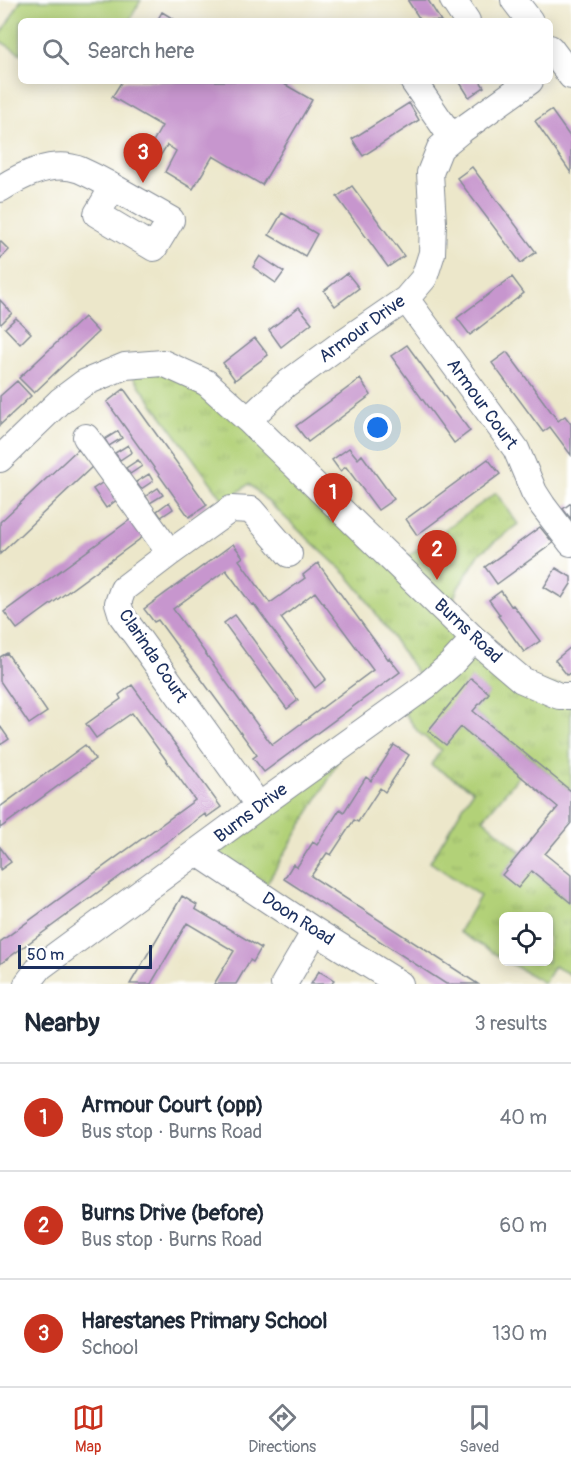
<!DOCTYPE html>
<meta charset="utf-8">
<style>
body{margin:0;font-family:Pangolin,sans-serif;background:#f6f6f7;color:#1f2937}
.controls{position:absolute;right:18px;bottom:18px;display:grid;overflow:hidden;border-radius:9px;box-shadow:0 3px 15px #0003}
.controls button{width:54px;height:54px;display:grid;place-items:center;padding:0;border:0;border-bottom:2px solid #e0e1e3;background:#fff;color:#1f2937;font:30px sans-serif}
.scale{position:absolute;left:18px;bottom:15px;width:134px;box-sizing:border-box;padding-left:6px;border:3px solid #1b2f5e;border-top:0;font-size:16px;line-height:21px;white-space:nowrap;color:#1b2f5e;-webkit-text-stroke:4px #fff;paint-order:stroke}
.you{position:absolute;left:378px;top:428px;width:21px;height:21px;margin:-15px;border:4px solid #fff;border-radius:50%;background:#1a73e8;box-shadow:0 0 0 9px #1a73e833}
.badge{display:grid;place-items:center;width:39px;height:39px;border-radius:50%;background:#c8321e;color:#fff;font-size:20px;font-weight:700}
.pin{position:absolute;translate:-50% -50px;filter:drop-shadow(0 2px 3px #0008)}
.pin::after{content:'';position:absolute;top:32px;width:21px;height:18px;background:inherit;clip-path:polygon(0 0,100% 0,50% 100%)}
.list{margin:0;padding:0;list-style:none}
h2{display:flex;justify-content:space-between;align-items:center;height:78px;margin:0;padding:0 24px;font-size:26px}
h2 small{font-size:20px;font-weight:400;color:#747a83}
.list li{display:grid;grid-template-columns:39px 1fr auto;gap:18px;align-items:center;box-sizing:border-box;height:108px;padding:0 24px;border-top:2px solid #e0e1e3}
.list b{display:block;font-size:22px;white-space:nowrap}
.list p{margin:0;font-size:20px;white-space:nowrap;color:#747a83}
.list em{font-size:20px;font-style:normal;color:#747a83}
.icon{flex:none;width:33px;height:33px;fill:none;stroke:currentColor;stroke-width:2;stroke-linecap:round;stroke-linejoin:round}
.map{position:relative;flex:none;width:571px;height:984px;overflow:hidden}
.search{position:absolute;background:#fff;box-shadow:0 3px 15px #0003;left:18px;right:18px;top:18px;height:66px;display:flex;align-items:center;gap:15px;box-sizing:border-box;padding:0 21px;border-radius:9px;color:#747a83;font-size:22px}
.sheet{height:402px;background:#fff}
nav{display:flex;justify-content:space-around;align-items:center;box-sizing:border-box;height:84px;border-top:2px solid #e0e1e3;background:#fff;font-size:16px;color:#747a83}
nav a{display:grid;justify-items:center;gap:3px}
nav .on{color:#c8321e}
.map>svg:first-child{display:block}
.grass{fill:url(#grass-tufts);stroke:#66806b;stroke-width:1.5}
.pitch{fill:#b2d178;stroke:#66806b;stroke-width:1.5}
.building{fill:#c796ce;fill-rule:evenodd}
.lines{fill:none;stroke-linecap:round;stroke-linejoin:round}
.minor-casing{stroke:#848b94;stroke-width:28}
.minor{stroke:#fff;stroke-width:26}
.labels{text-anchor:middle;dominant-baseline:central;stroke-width:6;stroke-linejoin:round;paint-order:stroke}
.street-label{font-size:18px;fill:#1b2f5e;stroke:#fff}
</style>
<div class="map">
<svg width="571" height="984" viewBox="0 0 571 984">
<defs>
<pattern id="grass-tufts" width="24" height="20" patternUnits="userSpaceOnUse" patternTransform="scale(1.5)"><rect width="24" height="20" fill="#b2d178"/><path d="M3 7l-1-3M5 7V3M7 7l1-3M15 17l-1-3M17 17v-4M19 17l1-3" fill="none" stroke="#98b46a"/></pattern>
</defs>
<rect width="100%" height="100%" fill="#fff"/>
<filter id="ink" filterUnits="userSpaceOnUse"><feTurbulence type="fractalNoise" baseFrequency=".0167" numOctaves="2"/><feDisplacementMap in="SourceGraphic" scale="12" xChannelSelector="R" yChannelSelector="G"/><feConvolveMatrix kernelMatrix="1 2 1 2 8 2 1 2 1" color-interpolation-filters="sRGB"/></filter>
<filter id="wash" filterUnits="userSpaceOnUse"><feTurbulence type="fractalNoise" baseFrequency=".008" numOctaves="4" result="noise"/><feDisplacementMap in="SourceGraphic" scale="24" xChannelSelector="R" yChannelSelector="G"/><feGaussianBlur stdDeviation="1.35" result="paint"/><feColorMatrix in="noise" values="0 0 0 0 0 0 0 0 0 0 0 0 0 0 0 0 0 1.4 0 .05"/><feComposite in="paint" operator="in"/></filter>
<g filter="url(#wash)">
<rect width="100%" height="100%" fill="#ece7ca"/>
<!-- grass -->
<path class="grass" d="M125,366L207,383L397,564L496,493L518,524L480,553L458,588L448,614L522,680L571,687V791L473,711L488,693L471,679L461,727L520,775L483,819L521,852L502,875L532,871L571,903V975L554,966L544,983L508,962H548V916H504L503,959L459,932L480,896L430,862L473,790L431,765L441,750L418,732L399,705L426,686L361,592L347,575L249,484L225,502Z
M345,744L329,779L260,895L198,853Z"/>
<!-- pitch -->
<path class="pitch" d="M21,0H141L129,21H21V54L0,41V36Z"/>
<g id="blocks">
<!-- building -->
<path class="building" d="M410,0H428L441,21H421L408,1Z
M162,12L177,21H157Z
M122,81H279L312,100L262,185L213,156L193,189L165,172L176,151L167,145L154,166L143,159L162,126L112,97Z
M459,81H480L484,87L469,97Z
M409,103L419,120L363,156L352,139Z
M551,110L571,138V173L535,121Z
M472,167L536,252L521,263L457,178Z
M352,186L404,256L388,267L337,197Z
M282,213L317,234L305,256L269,235Z
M0,241L9,250L0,259Z
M260,256L284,272L276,283L253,267Z
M347,273L359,288L335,306L324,291Z
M512,277L524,293L470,335L457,318Z
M0,300L12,313L1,324L0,323Z
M299,307L312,323L281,347L269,330Z
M84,317L98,332L34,393L19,378Z
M16,318L31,333L20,344L5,328Z
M255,338L268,355L235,380L223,363Z
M407,345L470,431L454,443L391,356Z
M507,352L558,421L565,416L571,424V455L550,427L543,432L492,363Z
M360,379L371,395L308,442L296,426Z
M17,381L31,396L0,425V396Z
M124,389L207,505L189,517L107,402Z
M118,431L122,438L109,446L105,439Z
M128,445L132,452L120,460L115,453Z
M349,448L358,459L362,455L394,499L378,510L346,467L340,471L332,460Z
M78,449L94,465L0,554V522Z
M488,459L500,474L417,535L406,519Z
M138,460L142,466L130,474L126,468Z
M149,474L153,481L141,489L136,482Z
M105,481L118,499L106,508L93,489Z
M158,488L163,495L150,503L146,496Z
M169,502L173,509L161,517L157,511Z
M571,503V519L563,509Z
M131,519L144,536L17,629L4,612Z
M540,527L553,543L497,584L485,567Z
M233,544L243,557L239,560L270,603L305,578L303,575L318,563L388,659L389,658L400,672L264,772L253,758L257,755L158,620L154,622L144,609ZM226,570L252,605L254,604L315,688L326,679L281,618L315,592L373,670L272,745L173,609Z
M556,568L571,577V584L562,598L544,587Z
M501,591L511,606L513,605L540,641L524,652L498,616L500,615L489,600Z
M235,615L298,700L287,709L224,623Z
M571,647V672L567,675L555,660Z
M7,653L47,712L29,724L0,681V657Z
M471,678L489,693L473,711L571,791V823L545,854L571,875V903L532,871L518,888L502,875L558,807L461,727L446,745L428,731Z
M132,685L221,807L207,817L205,814L0,964V942L195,800L132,713L96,738L86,724L121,699L119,695Z
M0,726L9,739L0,745Z
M85,745L95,759L0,828V807Z
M394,745L409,755L385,792L380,788L358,822L354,820L331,855L327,853L311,876L478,984H446L284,879L293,864L297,867L313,842L317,845L340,809L344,812L366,777L371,781Z
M0,847L11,862L0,870Z
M182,896L197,905L195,909L261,948L253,962L250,960L236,984H214L234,951L187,923L151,984H130Z
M319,971L334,980L332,984H311Z"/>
</g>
</g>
<g filter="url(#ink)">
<use href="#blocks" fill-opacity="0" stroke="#848b94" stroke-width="1.5"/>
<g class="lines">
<!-- minor casing -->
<g class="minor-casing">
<path id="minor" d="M453,0L467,21
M514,0L530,21
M550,48L571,76
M413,81L452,138
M0,189C22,175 53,159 80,170C91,175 103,181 113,187L171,220L154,248L97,214L113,187
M406,299L516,449L534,492L543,506L571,543
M248,420L285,385L345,341L406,299L424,278L432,253L433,223L430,173L440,148L463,129L530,81
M86,437L170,553
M0,459L60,401L84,383L125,366L163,363L207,383L248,420L474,639L522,680L559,696H571
M259,806L122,616L118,603L123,589L170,553L231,509L251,510L289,554
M198,853L315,931L400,984
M27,984L40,967L259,806L426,686L451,664L474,639
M284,984L315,931"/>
</g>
<!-- minor -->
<use href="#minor" class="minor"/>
</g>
</g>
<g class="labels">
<!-- street labels -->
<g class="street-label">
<text transform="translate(362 329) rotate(-36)">Armour Drive</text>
<text transform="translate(482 404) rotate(54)">Armour Court</text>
<text transform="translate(468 631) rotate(43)">Burns Road</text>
<text transform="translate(153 656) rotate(56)">Clarinda Court</text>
<text transform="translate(251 813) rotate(-37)">Burns Drive</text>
<text transform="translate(298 919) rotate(33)">Doon Road</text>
</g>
</g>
</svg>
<div class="controls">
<button><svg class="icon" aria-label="locate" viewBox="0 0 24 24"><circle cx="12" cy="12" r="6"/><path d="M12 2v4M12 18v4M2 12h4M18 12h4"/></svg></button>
</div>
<div class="scale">50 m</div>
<div class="you"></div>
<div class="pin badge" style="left:333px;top:523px">1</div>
<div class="pin badge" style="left:437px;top:580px">2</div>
<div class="pin badge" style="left:143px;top:183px">3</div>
<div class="search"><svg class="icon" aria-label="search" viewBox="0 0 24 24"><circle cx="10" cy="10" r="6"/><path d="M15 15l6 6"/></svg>Search here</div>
</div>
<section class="sheet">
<h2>Nearby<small>3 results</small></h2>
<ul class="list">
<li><span class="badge">1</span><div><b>Armour Court (opp)</b><p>Bus stop · Burns Road</p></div><em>40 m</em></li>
<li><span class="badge">2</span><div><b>Burns Drive (before)</b><p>Bus stop · Burns Road</p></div><em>60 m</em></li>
<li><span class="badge">3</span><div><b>Harestanes Primary School</b><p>School</p></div><em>130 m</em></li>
</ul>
</section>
<nav>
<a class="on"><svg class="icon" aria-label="map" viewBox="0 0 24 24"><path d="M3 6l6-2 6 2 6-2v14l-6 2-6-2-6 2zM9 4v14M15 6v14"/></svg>Map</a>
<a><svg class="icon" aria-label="directions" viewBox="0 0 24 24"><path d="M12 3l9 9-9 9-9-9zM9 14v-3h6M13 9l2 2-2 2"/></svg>Directions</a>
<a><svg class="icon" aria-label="saved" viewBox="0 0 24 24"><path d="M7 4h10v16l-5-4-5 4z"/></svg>Saved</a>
</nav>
